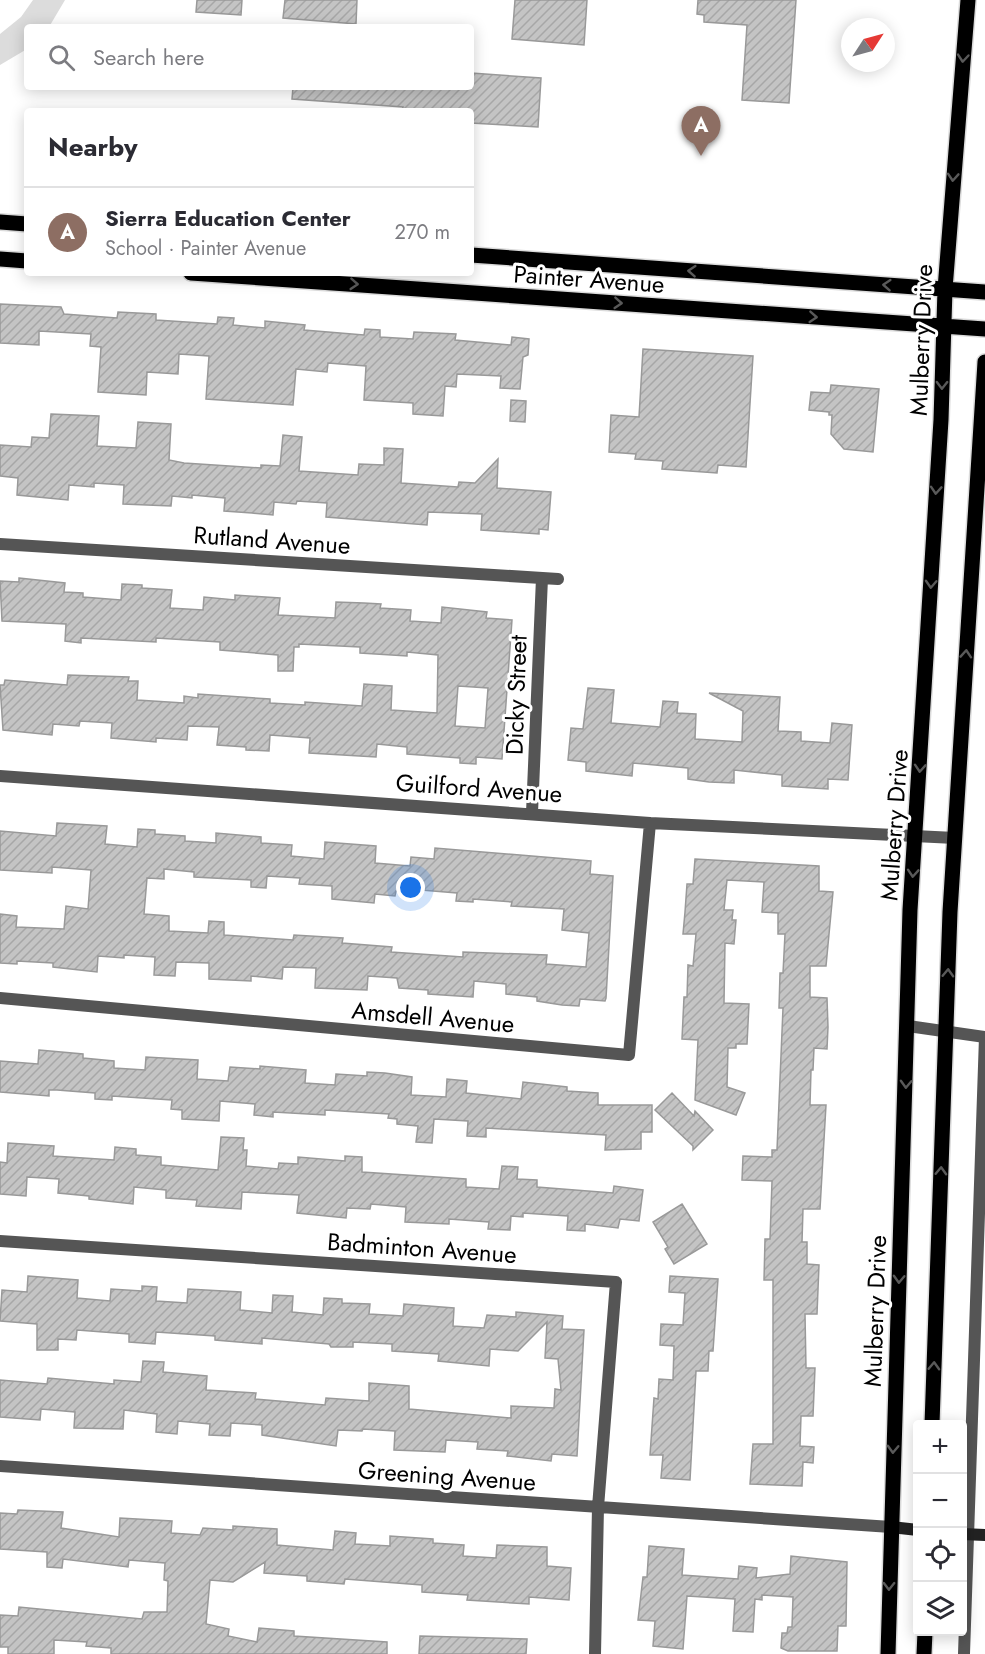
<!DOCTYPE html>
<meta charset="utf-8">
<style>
body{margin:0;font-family:Jost,sans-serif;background:#f2f2f3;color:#2b2b33}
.controls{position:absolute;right:18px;bottom:18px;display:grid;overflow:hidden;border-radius:6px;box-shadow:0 3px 15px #0003}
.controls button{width:54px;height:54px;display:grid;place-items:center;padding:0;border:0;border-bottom:2px solid #e1e1e2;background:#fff;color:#2b2b33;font:30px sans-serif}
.compass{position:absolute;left:841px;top:18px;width:54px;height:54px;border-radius:50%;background:#fff;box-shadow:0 3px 15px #0003;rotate:54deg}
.you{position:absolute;left:411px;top:888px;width:21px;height:21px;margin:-15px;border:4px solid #fff;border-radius:50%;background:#1a73e8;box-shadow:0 0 0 9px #1a73e833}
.badge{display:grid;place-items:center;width:39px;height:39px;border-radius:50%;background:#d93025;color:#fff;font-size:20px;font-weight:700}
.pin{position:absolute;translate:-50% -50px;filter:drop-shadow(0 2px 3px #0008)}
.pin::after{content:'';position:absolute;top:32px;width:21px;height:18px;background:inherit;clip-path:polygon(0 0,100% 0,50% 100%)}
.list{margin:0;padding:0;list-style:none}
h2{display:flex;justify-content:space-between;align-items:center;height:78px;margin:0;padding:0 24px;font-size:26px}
h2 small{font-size:20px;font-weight:400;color:#7c7c81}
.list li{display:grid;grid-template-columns:39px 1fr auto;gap:18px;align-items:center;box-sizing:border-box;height:90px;padding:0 24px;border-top:2px solid #e1e1e2}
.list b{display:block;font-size:22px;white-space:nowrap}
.list p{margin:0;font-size:20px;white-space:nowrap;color:#7c7c81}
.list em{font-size:20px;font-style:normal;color:#7c7c81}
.icon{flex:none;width:33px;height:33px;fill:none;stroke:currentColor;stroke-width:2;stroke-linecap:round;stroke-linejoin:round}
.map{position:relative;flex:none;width:985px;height:1654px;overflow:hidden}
.search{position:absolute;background:#fff;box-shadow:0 3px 15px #0003;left:24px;top:24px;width:450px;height:66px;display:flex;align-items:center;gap:15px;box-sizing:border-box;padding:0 21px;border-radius:6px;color:#7c7c81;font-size:22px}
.panel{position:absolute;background:#fff;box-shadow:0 3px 15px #0003;left:24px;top:108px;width:450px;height:168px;border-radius:6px}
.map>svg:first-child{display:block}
.pitch{fill:#dcdcdc}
.building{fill:url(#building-hatch);stroke:#999;stroke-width:1.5;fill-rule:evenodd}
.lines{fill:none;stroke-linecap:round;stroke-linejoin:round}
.primary-casing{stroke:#dbdbdb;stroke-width:18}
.street{stroke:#555;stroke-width:12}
.secondary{stroke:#222;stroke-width:12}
.primary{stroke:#000;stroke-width:15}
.oneway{stroke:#595959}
.labels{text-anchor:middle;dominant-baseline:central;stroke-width:6;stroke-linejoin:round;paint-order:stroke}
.street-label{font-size:24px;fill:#000;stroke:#fff}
</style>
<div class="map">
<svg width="985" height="1654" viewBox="0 0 985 1654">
<defs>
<pattern id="building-hatch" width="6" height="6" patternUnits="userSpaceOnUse" patternTransform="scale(1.5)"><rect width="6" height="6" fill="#c4c4c4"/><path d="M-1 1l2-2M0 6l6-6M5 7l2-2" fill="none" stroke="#a7a7a7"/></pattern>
</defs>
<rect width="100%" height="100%" fill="#fff"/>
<!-- pitch -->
<path class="pitch" d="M33,0H65L49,27H27V49L0,65V34L21,17Z"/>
<!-- building -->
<path class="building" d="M197,0H242L241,15L196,12Z
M285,0H357L356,24L283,18Z
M515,0H587L584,45L512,39Z
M698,0H796L789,103L742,100L747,25L704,22V15L697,14Z
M471,73L541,78L538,127L471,123V111H402L403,107L292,99L293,87H471Z
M0,304L61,307L64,314L117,318L118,312L156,314V320L217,324L218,317L234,318L233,325L265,328V321L305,325L304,330L364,335L365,329L380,330V337L413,339L414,332L456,334L455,340L511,345L512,337L529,339L528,355L523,357L520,389L500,388L501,376L457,374L456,387L445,386L443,416L413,414V403L364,400L366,366L328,363L327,372L296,369L293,405L206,399L209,356L179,354L178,374L147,372L146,395L98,392L101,347L90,346L91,334L39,331V345L0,343Z
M643,349L753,356L746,467L718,465L717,473L662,469L663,461L635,459L636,454L609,452L611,415L639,417Z
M831,385L879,389L873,452L844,449L831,434L832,415H829V412L809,410L811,392L830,393Z
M511,400L526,401L525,422L510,421Z
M51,414L99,416L97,446L136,448L138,422L171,424L169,460L184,463L261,468V465L280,466L283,435L302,437L299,471L358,475L359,464L384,465V448L403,449L401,483L458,487L459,482L475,483L498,459L497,488L551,492L548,530L539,529V534L481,530L482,514L428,512L427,525L326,517L327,503L297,501L296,504L274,502L273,515L252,513L224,511L225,498L192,495V498L172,496L171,506L123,504L124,485L94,483V487L69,485L68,500L17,495L18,478L0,476V445L31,447L32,437L49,438Z
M19,578L65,583L64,592L83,593V597L121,600L122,584L142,585V588L172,590L170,608L203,610L204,597L235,600V595L280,598L278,615L335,618L336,602L364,603L381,604L380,608L411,610L410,621L441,623L442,607L487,612L486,618L512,620L502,759L476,757V764L460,763V758L407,754V747L377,744L376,757L309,753L310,738L270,735L269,751L246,750V747L217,745L219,727L188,726L187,740L156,738V742L111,738L112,723L80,721L79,726L53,724L52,735L3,730L0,685H4L5,680L67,685L68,675L129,677L128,681H138L137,700L184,703V696L198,698V694L270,699V703L305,705V702L362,706L364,684L392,686L391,710L437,713L438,655L407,652V656L360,653V647L299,644V647H294L293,671H278V655L220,650V642L156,638V642L81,638V643L65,641L66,624L2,621L0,581L19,582ZM458,686L488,688L485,728L455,726Z
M588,688L614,690L611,723L660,727L663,701L678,702L677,713L696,714L695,739L742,742L743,711L709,693L780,697L778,731L801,732V741L830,743L832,723L852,725L848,780L828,779V789L782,786V775L734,770V783L709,782L688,779V768L633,763L632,776L586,771V762L568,760L571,728L583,729Z
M57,823L107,826L105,844L137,847L138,829L155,830V834L185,836V841L216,843V833L261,837V843L292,845L291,856L324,859L325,842L376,846L375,863L410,866L411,857L434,859L435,848L591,861L590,874L613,876L606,998L605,1001L580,999L579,1006L562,1005L537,1001V997L506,994V984L474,981L473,997L428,994V990L399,988L397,978L368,976L367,990L315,988L316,968L283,967L282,979L251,976V981L209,979V963L176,962L175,976L154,975L155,957L124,955V958L98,956L97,972L53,967V963L17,961V964L0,963V914L17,916L16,927L64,929L66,906L88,909L91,870L52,867V873L0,870V831L56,836ZM164,869L194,872V877L251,880V887L266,888L267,876L300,878L299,884L332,886V899L374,903L375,894L395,896L396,891L421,893V890L457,893L456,901L473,902V899L512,902L511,906L564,909L562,930L589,933L586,967L546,964L547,955L463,952V957L391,952L392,947L342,943L343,938L294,935L293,940L224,935V922L209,921L208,933L169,931V916L144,914L147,878L164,879Z
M695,859L819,866V891L833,892L826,966H810V997L827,998L828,1027L827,1049L814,1048L813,1070H811L810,1105H826L820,1209H803L802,1242H807V1264L819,1265L817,1314H805L806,1368H815L813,1416H801L800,1446L814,1447L813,1463L803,1462L802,1486L750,1484L753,1444H773V1280H764L765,1239H770L772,1181L742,1180L743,1156L772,1157V1150H777L783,1008H779L780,973H783L785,934H778V913L762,912L764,882L727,880L724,910H733L732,920H736L734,944L725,943L724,1003L749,1004L747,1044H736V1048H728L727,1087L745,1093L736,1115L695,1100L698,1040L682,1039L684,997H687L688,965L693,966L696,934H683L685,912L687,884H693Z
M39,1050L83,1054V1058L114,1061V1068L145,1070L146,1057L198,1060L197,1079L228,1081L230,1067L260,1069V1066L306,1070L305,1083L335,1085L336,1074L367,1076V1072L385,1073L412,1077L411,1095L446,1097L447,1079L467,1081L466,1093L521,1099L523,1082L567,1087V1091L598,1093V1105H652V1132H641V1149L605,1150L606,1135L486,1128V1137L467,1136L468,1121L434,1119L432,1143L416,1142L418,1126L397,1124V1119L388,1118L389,1114L325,1110V1115L273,1112V1117L254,1115L255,1104L220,1101L219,1121L182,1119V1110L171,1109L172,1100L112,1096V1100L95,1099V1093L57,1090H49V1096L0,1092V1061L38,1064Z
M672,1093L694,1116L695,1111L713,1130L693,1150V1146L655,1110Z
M221,1137L244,1138L243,1150H247L246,1166L278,1169L279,1163L298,1164V1157L345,1161V1156L362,1157V1172L466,1179V1187L499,1189L502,1166L518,1167L517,1179L537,1180V1187L613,1193L614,1186L643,1190L639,1221L620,1219L618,1228L585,1224V1231L567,1230L568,1216L523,1213V1217L511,1216L510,1230L488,1229L489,1222L449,1219V1224L405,1222L406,1207L371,1204L370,1209L347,1208L346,1218L297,1213L299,1195L242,1192L241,1209L196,1206L197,1200L166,1198V1190L134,1187L133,1204L89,1199V1196L58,1193L59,1179L27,1177L26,1196L0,1194V1162L7,1163L8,1143L54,1146L53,1156L114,1160L115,1147L136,1149V1155L161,1157V1165L218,1170Z
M682,1204L707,1244L674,1264L665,1249L668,1247L653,1222Z
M28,1276L78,1280L77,1298L110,1301L111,1289L142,1291V1286L157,1287L156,1301L187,1303L188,1289L241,1292L240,1310L272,1313L273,1295L293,1296L292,1312L323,1315L324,1298L342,1299V1303L370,1304L369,1314L403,1316L404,1304L454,1308L453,1326L484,1328L487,1315L516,1317V1312L563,1316L562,1329L584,1330L577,1456L552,1454L551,1461L507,1456L508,1451L477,1449L478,1442L446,1440L445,1452L394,1450L395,1431L363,1429L362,1431L338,1430L336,1446L262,1435V1425L231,1423L230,1436L209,1435L210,1424L178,1421L177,1434L156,1432L157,1414L124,1410L123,1429L74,1428L75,1412L41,1409L40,1420L0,1417V1380L47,1384L48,1378L114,1384V1380L141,1382L143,1361L164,1362L163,1372L207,1376L206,1390L256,1393L255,1399L325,1405L326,1398L369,1401V1383L409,1386V1409L511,1418V1406L554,1408L555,1389L561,1390L558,1359L545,1358L547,1322L518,1351L490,1349L489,1366L438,1361L439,1354L392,1351V1344L353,1342V1347H331L329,1344L262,1338V1344L215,1340V1336L156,1332L155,1344L129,1342V1334L77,1330L76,1340L58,1339V1350H37V1324L0,1321L2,1290L27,1292Z
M670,1276L718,1279L713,1351H709L708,1371H696L690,1480L661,1478L663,1455H650L654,1398L658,1399L659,1379L673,1380L674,1346L660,1345L661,1324L683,1325L685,1293L669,1292Z
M18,1510L63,1512L61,1528L119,1537L120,1518L172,1521L171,1533L200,1535L203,1528L233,1530V1526L277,1529V1545L333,1550L335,1531L356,1533L355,1544L390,1546V1536L433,1539V1543L464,1545L463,1556L496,1558L497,1545L547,1547V1566L571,1568L569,1600L529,1597V1604L467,1600L468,1595L422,1592V1585L345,1579L344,1584L307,1581V1576L264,1573L265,1562L233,1582L210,1580L206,1624L229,1629L228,1636L257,1642L259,1628L294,1631V1636L387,1642V1654H111V1648L86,1646L87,1642L54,1640V1654H8V1647H0V1615L18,1616L19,1607L142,1619L144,1612H167L168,1581L164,1580L165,1563L129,1560L128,1567L63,1559L62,1568L47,1567V1552L0,1549V1513L17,1514Z
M649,1546L684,1549L682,1575L738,1579L739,1566L757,1568L756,1578L790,1574L791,1556L847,1562L846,1626H838L837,1651H788L781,1648L782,1633H787L788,1627H792L793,1597L762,1595V1600L755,1599L753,1632L733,1631L735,1599L687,1596L683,1649L653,1646L655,1621L638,1620L643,1577H647Z
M420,1636L527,1639L526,1654H419Z"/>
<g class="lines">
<!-- primary casing -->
<g class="primary-casing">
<path id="primary" d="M0,222L27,224
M471,255L985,292
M0,259L27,261
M191,273L985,329
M932,1424L950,912L985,362
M888,1654L910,910L941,420L945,289L968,0
M924,1654L925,1632"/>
</g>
<!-- street -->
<path class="street" d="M0,544L558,579
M0,776L650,823L955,838
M532,813L542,578
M0,998L629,1055L650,823
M908,1026L985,1037
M0,1241L616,1282L598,1507L595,1654
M0,1466L891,1527
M964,1654L985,1037"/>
<!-- secondary -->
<path class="secondary" d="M891,1527L918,1530
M962,1534L985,1535"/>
<!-- primary -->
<use href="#primary" class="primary"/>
</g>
<!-- one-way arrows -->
<defs><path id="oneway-chevron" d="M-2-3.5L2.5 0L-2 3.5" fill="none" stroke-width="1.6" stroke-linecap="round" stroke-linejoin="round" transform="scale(1.5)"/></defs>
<g class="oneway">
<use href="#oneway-chevron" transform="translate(963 58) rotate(95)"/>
<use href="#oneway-chevron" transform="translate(953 177) rotate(94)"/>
<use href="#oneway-chevron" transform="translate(692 271) rotate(-176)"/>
<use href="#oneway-chevron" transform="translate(354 284) rotate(4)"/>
<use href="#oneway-chevron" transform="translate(887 285) rotate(-176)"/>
<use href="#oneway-chevron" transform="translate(618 303) rotate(4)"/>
<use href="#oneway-chevron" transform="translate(813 317) rotate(4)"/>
<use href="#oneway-chevron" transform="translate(942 385) rotate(91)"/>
<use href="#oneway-chevron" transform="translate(936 490) rotate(94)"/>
<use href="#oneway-chevron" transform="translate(931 584) rotate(93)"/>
<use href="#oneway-chevron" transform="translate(966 654) rotate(-86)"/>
<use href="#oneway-chevron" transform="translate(920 768) rotate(94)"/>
<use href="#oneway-chevron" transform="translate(913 873) rotate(94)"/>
<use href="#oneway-chevron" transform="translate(948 973) rotate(-88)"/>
<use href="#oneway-chevron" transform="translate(906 1084) rotate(92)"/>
<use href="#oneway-chevron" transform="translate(941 1171) rotate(-88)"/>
<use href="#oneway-chevron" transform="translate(899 1279) rotate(92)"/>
<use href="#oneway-chevron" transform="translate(934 1366) rotate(-88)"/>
<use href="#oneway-chevron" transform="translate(893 1449) rotate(92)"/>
<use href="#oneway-chevron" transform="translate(889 1586) rotate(91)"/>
</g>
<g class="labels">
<!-- street labels -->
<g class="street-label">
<text transform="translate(589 279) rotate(4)">Painter Avenue</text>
<text transform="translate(921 340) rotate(-88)">Mulberry Drive</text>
<text transform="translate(272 540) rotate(4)">Rutland Avenue</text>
<text transform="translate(516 695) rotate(-88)">Dicky Street</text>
<text transform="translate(479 788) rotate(4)">Guilford Avenue</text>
<text transform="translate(894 825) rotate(-86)">Mulberry Drive</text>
<text transform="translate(433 1017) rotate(5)">Amsdell Avenue</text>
<text transform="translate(422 1248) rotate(4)">Badminton Avenue</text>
<text transform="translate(875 1311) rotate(-88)">Mulberry Drive</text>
<text transform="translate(447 1476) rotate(4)">Greening Avenue</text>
</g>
</g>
</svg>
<div class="controls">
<button>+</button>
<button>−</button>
<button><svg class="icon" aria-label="locate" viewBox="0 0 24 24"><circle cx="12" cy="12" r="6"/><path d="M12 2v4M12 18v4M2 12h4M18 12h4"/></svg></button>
<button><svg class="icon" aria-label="layers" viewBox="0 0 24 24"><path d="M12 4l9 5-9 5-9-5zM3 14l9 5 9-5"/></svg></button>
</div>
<svg class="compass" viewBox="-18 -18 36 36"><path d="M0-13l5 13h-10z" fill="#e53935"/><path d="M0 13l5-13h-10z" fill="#7c7c81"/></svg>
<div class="you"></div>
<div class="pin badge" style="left:701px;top:156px;background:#8d6e63">A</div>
<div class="search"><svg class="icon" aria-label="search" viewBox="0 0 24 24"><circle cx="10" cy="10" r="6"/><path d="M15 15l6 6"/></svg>Search here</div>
<section class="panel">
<h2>Nearby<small></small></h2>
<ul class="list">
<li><span class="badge" style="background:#8d6e63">A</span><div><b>Sierra Education Center</b><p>School · Painter Avenue</p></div><em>270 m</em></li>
</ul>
</section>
</div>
